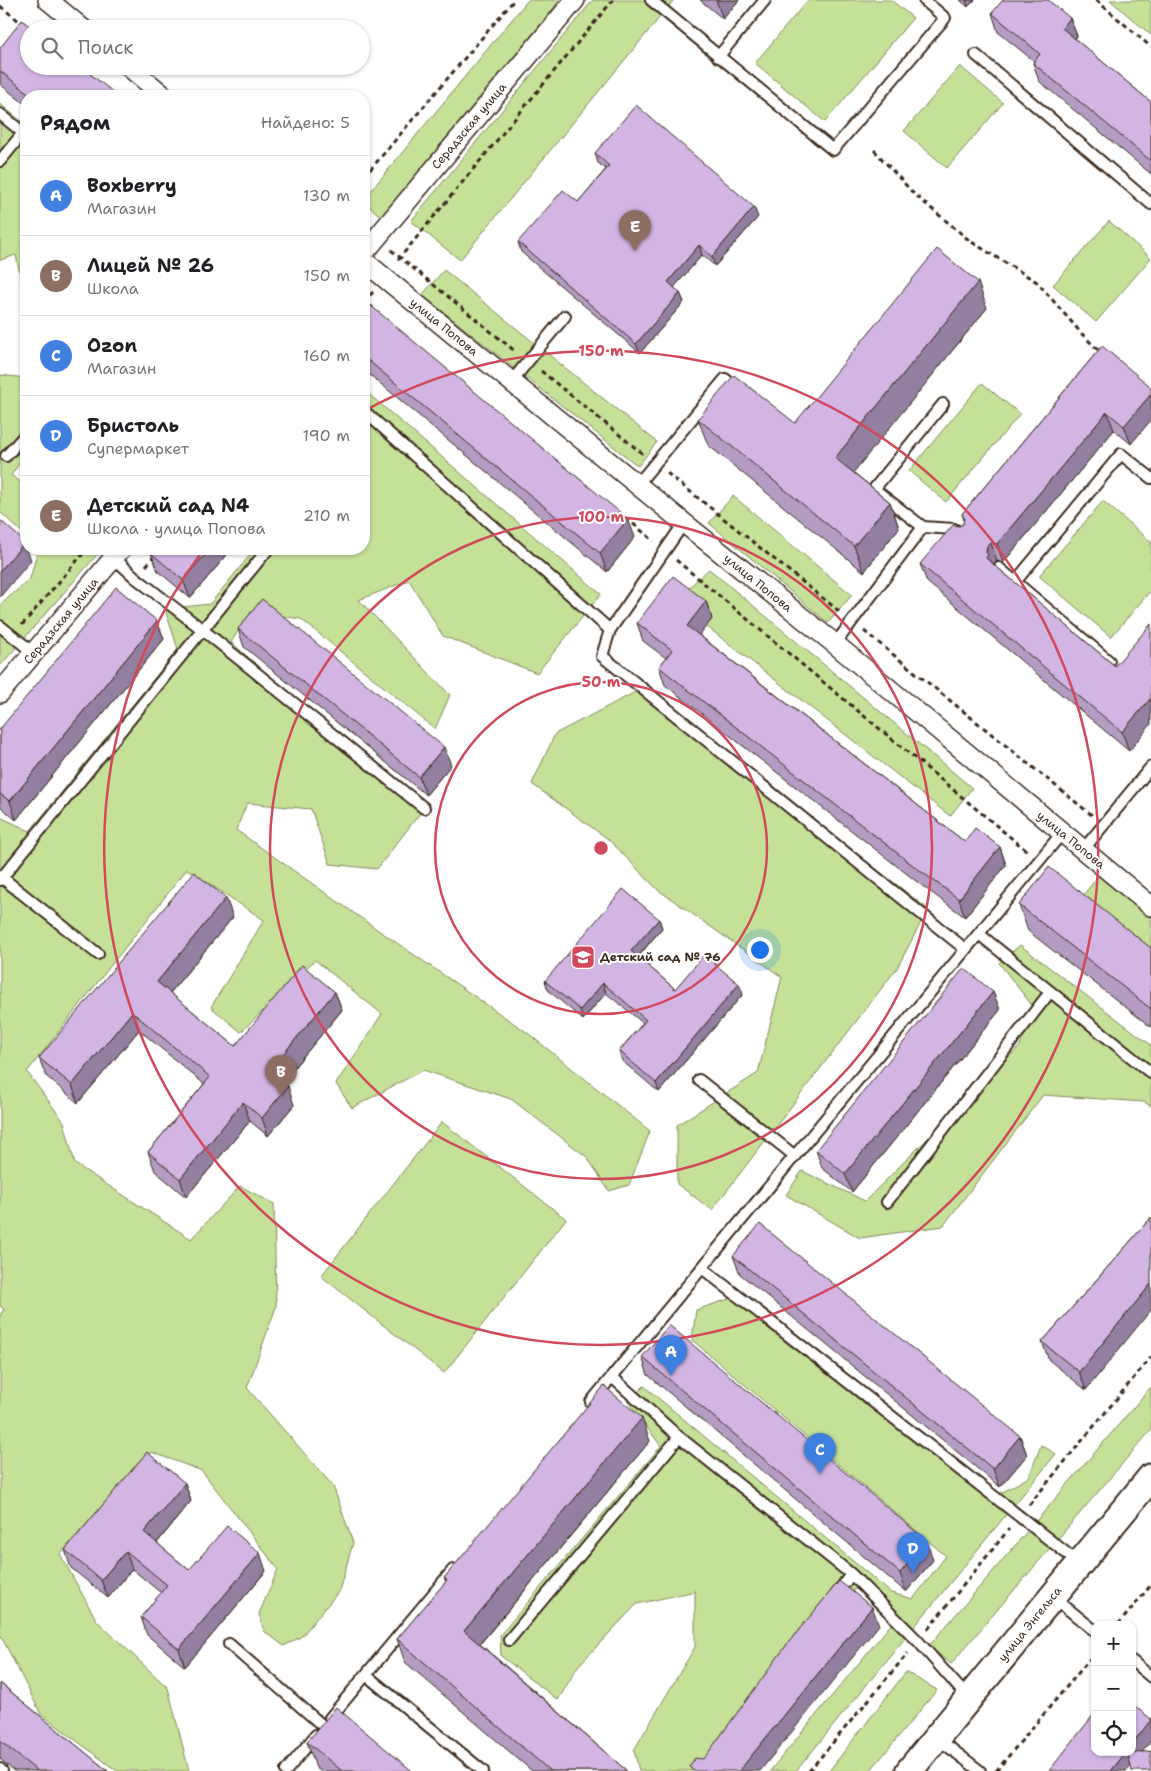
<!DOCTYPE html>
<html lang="ru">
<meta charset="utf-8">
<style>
body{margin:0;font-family:"Shantell Sans",sans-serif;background:#f2f2f2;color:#202124}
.controls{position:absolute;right:15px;bottom:15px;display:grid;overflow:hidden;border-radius:10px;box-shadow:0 1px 4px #0004}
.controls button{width:45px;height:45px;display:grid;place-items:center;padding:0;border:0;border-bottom:1px solid #e0e0e0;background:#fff;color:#202124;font:25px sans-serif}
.you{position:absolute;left:759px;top:949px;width:18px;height:18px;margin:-12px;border:4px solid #fff;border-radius:50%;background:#1a73e8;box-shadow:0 0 0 8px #1a73e833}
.badge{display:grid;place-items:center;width:32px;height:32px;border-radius:50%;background:#d1495b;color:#fff;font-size:16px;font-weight:700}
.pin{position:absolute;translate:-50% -41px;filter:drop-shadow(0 1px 2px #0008)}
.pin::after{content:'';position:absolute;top:26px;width:18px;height:15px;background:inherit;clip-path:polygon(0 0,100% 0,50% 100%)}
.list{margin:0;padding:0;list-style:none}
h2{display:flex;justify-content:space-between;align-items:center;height:65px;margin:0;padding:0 20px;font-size:21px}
h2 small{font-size:16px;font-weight:400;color:#757577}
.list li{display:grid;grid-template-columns:32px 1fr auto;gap:15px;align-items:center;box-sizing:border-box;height:80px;padding:0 20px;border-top:1px solid #e0e0e0}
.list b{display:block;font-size:19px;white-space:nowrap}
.list p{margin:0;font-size:16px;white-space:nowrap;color:#757577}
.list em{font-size:16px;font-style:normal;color:#757577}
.icon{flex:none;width:28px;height:28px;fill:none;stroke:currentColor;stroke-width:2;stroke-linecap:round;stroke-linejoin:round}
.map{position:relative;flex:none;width:1151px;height:1771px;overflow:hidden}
.search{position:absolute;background:#fff;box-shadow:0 1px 4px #0004;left:20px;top:20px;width:350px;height:55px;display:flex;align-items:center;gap:12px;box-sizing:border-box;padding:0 18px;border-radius:28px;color:#757577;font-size:19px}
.panel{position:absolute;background:#fff;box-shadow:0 1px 4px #0004;left:20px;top:90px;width:350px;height:465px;border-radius:20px}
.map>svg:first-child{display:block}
.green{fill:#c5e198;stroke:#80865b}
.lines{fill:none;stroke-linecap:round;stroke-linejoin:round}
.service-casing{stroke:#3b2a1e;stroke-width:14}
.minor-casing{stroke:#3b2a1e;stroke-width:22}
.secondary-casing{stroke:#3b2a1e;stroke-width:30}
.path{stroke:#3b2a1e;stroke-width:3;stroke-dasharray:5 4;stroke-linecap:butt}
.service{stroke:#fff;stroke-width:10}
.minor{stroke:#fff;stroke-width:19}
.secondary{stroke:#fff;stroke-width:26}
.wall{fill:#b59cc3;stroke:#3b2a1e}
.shaded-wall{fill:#937f9f;stroke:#3b2a1e}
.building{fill:#d2b5e3;stroke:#3b2a1e}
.ring{fill:none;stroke:#d1495b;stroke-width:2.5}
.labels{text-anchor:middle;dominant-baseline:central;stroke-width:4;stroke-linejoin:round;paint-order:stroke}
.street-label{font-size:12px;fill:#3b2a1e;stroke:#fff}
.poi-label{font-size:12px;font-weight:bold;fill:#3b2a1e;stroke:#fff;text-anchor:start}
.centre{fill:#d1495b;stroke:#fff;stroke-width:2.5}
.ring-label{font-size:15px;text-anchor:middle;font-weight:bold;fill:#d1495b;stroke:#fff;stroke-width:4;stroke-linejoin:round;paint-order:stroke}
</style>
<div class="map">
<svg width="1151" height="1771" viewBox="0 0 1151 1771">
<rect width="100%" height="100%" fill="#fff"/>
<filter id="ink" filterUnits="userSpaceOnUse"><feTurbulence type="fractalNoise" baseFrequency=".02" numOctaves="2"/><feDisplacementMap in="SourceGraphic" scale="10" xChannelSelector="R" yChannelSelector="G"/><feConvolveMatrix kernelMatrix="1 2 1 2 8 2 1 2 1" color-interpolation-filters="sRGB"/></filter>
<g filter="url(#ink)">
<!-- green -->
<path class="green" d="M528,0H560L384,219L364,202V199Z
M593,0H674L460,260L411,221Z
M808,0H891L913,18L825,122L755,63Z
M1110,0H1149L1151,2V35Z
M960,66L1003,103L947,168L904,131Z
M0,104L26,125V304L16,255L0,260Z
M1109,221L1151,258L1096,322L1053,285Z
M444,270L657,442L638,466L422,295Z
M0,375L26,378V454L11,475L26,486V536L0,512Z
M982,383L1020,414L946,502L909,471Z
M364,390L601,594L537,673L443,636L409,580L359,600L450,695L435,729L301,619L251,612L231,642L414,803L424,808L377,869L330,864L311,809L247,803L236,830L378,930L525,1031L650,1131L629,1185L609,1191L587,1157L511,1099L423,1070L352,1108L336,1084L382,1014L315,960L241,1032L211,1007L264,920L187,869L27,1072L64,1122L75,1164L191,1239L240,1186L274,1204L276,1307L247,1388L333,1486L353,1543L339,1591L302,1636L284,1646L264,1631L259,1614L278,1569L202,1471L151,1452L60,1554L97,1621L168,1688L189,1771H117L41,1714L0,1634V1315L4,1309L0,1306V817L30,831L178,649L165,609L210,604L255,549H364Z
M733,496L852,595L828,623L709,523Z
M1103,501L1151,542V590L1111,637L1039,576Z
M38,549H102L0,666V605L30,579Z
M709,569L972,788L950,816L674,601Z
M643,688L928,909L897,968L712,1210L677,1184V1125L758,1073L782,977L657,889L608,839L532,784L555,734Z
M1100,874L1151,917V953L1081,898Z
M1020,945L1151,1045V1106L1144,1102L1043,1095L943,1226L860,1238L786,1195L802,1171L865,1201L1020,1046L1034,1008L999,963Z
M442,1122L566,1219L444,1373L321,1276Z
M744,1294L994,1497L1029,1477L1041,1445L1056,1454L796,1771H770L892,1623L856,1589L829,1598L695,1771H639L634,1750L695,1647V1591L637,1604L578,1666L558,1700L501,1656L500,1635L661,1446L628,1402L644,1386L891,1593L913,1599L946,1556L692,1340L696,1310Z
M1151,1387V1430L951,1664L929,1646Z
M906,1672L937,1690L870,1771H829Z"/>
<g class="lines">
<!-- service casing -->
<g class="service-casing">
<path id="service" d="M651,0L833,150L945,18L924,0
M976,55L1151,204
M718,57L765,0
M0,114L26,135
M0,161L23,133
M511,382L565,316
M364,411L610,630L602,656L965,949
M6,456L26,434
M637,485L725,379L740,390
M923,527L954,529L960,534
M114,558L136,578L203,630L424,808
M999,568L1109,661
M1015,582L1121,454L1151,478
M0,626L34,653
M610,630L684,523
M835,644L923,527L874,489L943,404
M1083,850L1151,767
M0,876L98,954
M0,880L268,549
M979,934L1151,1073
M699,1080L795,1156
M887,1202L1050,992
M702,1268L1079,1563
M612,1377L679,1437L851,1574L918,1641L968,1698
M591,1402L1062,833
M836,1595L851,1574
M1053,1597L1095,1631
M509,1640L679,1437
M229,1644L323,1726
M1132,1661L1151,1677
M366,1675L483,1771
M330,1718L453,1570
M937,1738L980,1771
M0,1769L2,1771
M286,1771L316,1735"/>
</g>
<!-- minor casing -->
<g class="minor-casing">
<path id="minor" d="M48,0L83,29
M128,66L164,96
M364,253L575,0
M364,261L684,523L835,644L1151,906
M0,693L121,549"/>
</g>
<!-- secondary casing -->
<g class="secondary-casing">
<path id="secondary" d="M909,1771L1151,1477"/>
</g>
<!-- path -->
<path class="path" d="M1096,0L1151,47
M0,6L29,29
M874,150L913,193L970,241L1037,282L1081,333L1101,353
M364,177L514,0
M391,250L516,352
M398,260L613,0
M364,300L373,308
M364,302L373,292
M541,371L643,454
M667,473L840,612
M626,518L654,541
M676,560L1027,851
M146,566L160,549
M22,625L87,549
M864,631L1093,816
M1029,1505L1151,1357
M1118,1625L1151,1585
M928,1629L1009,1529
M809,1771L908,1653
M996,1771L1095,1653"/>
<!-- service -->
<use href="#service" class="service"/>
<!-- minor -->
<use href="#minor" class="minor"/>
<!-- secondary -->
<use href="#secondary" class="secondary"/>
</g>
<!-- wall -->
<path class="wall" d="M700,0H739L723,19Z
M960,0H975L968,7Z
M992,13L1070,18L1077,36L1075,39L1151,102V174L1039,81L1033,63L1034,61L998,32Z
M0,71L118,96H26V105L0,84Z
M595,153L758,217L715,266L702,255L674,287L680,293L684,302L640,353L521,252L518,242L578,202L606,169L598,163Z
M987,308L853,472L890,502L899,528L864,572L708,445L698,419L795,423Z
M364,312L635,537L607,572L364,370Z
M1102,346L1131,444L1114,430L1003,563L997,561L993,564L1115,666L1129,751L927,582L920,564L959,526L963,524L964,520L962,514Z
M26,440V471L24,469L17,451Z
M155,549H232L190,598L158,571L151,553Z
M706,601L712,619L699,635L965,842L1000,847L1006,865L965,917L925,888L665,685L659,667L666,658L643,641L637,623Z
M157,621L164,639L16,820L0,806V729Z
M238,629L451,765L426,795L244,647Z
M1019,905L1151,948V1027L1028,931Z
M233,917L170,993L235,1046L335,992L342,1010L282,1082L294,1105L268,1136L250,1121L186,1197L155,1171L148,1152L204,1084L139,1030L78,1103L46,1076L39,1058Z
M659,919L662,928L638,957L675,989L743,994L659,1092L622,1061L619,1051L643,1023L606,993L583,1020L548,990L545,981Z
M993,992L1000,1010L852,1192L822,1168L816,1150Z
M1149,1220L1086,1390L1049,1360L1042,1342Z
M733,1256L1020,1436L1027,1455L1000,1487L740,1274Z
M642,1357L933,1560L906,1592L648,1375Z
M650,1441L480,1644L627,1771H532L405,1662L397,1639L446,1582L444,1578Z
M185,1483L191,1501L157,1543L189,1570L266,1571L185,1667L147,1635L141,1617L161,1593L132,1569L108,1598L71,1568L65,1550Z
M0,1683L108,1771H14L0,1759Z
M307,1742L412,1771H320L316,1768Z"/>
<!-- shaded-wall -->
<path class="shaded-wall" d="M716,0H739L723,19Z
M966,0H975L968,7Z
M1070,18L1077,36L1069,47L1062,28Z
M754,207L758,217L715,266L712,257Z
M699,245L702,255L671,291L668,282Z
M978,282L987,308L844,484L835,458Z
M680,293L684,302L640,353L636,344Z
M1151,394V420L1131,444L1124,426Z
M1107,412L1114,430L1003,563L997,544Z
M890,502L899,528L864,572L854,546Z
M628,519L635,537L607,572L600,553Z
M25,542L26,549H27L31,560L0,597V571Z
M991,543L997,561L993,564L986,558L987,546Z
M210,549H232L190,598L183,580Z
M706,601L712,619L693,643L687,626Z
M157,621L164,639L16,820L10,801Z
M1151,698V724L1129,751L1122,732Z
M444,747L451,765L426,795L419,777Z
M1000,847L1006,865L965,917L959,899Z
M226,898L233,917L164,1000L157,982Z
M659,919L662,928L635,960L631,951Z
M603,983L606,993L583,1020L580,1010Z
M739,984L743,994L659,1092L656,1083Z
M335,992L342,1010L276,1089L269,1071Z
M993,992L1000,1010L852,1192L845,1174Z
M132,1012L139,1030L78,1103L72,1085Z
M288,1086L294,1105L268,1136L262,1118Z
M243,1102L250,1121L186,1197L180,1179Z
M1151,1284V1310L1086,1390L1079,1372Z
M642,1418L650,1441L472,1653L464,1631Z
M1020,1436L1027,1455L1000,1487L993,1469Z
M185,1483L191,1501L151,1550L144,1532Z
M927,1541L933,1560L906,1592L900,1573Z
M126,1551L132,1569L108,1598L101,1580Z
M260,1553L266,1571L185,1667L179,1649Z
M872,1607L879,1625L760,1771H739Z
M1151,1720V1741L1127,1771H1111L1126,1752H1132V1744Z"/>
<!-- building -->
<path class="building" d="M1003,0H1048L1070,18L1062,28L1151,102V161L1033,63L1040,54L992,13Z
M22,20L33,29H29V66H80L118,96H32L0,71V48Z
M636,105L754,207L712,257L699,245L668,282L680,293L636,344L518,242L563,190L578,202L609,166L595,153Z
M937,249L978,282L835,458L890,502L854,546L698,419L734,375L795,423Z
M370,305L628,519L600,553L364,357V312Z
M1102,346L1151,387V394L1124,426L1107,412L997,544L991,543L987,546L986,552L988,555L986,558L1115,666L1151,624V698L1122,732L920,564L953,525L959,526L963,524L964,518L962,514Z
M26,440V459L17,451Z
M0,520L25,542L0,571Z
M155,549H210L183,580L151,553Z
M673,576L706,601L687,626L965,842L975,828L1000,847L959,899L919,870L659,667L672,650L637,623Z
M116,587L157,621L10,801L0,794V729Z
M262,599L444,747L419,777L238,629Z
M1049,867L1151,948V1009L1019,905Z
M194,872L226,898L157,982L235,1046L302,965L335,992L269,1071L288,1086L262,1118L243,1102L180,1179L148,1152L210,1077L132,1012L72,1085L39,1058Z
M623,889L659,919L631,951L675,989L704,955L739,984L656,1083L619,1051L646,1020L603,983L580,1010L545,981Z
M964,968L993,992L845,1174L816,1150Z
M1151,1217V1284L1079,1372L1042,1342L1149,1220Z
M760,1224L1020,1436L993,1469L733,1256Z
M669,1325L927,1541L900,1573L642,1357Z
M604,1386L642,1418L464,1631L627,1771H550L397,1639L447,1580L444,1578Z
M147,1452L185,1483L144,1532L189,1570L227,1526L260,1553L179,1649L141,1617L167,1585L126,1551L101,1580L65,1550Z
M839,1581L872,1607L739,1771H694L689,1767L695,1758L702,1759L705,1757L788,1643Z
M0,1683L108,1771H37L0,1741Z
M1132,1704L1151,1719V1720L1132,1744Z
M336,1707L412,1771H342L307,1742Z
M1095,1713V1752H1126L1111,1771H1049Z
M1151,1751V1771H1132L1128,1754Z"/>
</g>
<!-- distance rings -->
<g class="ring">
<circle cx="601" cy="848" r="166"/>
<circle cx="601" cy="848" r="331"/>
<path d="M364 411A497 497 0 1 1 204 549"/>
</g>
<!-- icons -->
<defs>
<g id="school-square" transform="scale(1.25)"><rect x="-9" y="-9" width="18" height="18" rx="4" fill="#d1495b" stroke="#fff"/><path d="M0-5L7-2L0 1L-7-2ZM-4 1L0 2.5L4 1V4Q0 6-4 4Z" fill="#fff"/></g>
</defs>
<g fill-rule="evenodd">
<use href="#school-square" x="583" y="957"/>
</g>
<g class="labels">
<!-- street labels -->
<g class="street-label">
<text transform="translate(469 126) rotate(-50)">Серадзская улица</text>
<text transform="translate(444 327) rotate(39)">улица Попова</text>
<text transform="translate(758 583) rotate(39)">улица Попова</text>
<text transform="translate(61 621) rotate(-50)">Серадзская улица</text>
<text transform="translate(1071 840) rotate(39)">улица Попова</text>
<text transform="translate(1030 1624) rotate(-51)">улица Энгельса</text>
</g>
<!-- poi labels -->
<g class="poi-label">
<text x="600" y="957">Детский сад № 76</text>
</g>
</g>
<circle cx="601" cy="848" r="8" class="centre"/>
<g class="ring-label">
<text x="601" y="356">150 m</text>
<text x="601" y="522">100 m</text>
<text x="601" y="687">50 m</text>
</g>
</svg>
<div class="controls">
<button>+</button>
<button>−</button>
<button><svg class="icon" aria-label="locate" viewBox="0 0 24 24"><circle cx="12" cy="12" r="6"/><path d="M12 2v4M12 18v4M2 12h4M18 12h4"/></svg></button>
</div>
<div class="you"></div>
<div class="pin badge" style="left:671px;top:1376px;background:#3f7fe0">A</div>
<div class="pin badge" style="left:281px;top:1096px;background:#8d6e63">B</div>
<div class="pin badge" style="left:820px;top:1474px;background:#3f7fe0">C</div>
<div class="pin badge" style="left:913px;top:1573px;background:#3f7fe0">D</div>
<div class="pin badge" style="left:635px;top:251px;background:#8d6e63">E</div>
<div class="search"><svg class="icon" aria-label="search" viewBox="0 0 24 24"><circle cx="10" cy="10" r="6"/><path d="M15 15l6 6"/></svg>Поиск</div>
<section class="panel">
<h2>Рядом<small>Найдено: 5</small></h2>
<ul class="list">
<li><span class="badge" style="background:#3f7fe0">A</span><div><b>Boxberry</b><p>Магазин</p></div><em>130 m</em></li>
<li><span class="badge" style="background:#8d6e63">B</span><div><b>Лицей № 26</b><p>Школа</p></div><em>150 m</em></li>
<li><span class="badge" style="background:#3f7fe0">C</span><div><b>Ozon</b><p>Магазин</p></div><em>160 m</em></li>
<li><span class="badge" style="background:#3f7fe0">D</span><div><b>Бристоль</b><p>Супермаркет</p></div><em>190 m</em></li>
<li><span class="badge" style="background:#8d6e63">E</span><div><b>Детский сад N4</b><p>Школа · улица Попова</p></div><em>210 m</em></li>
</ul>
</section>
</div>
